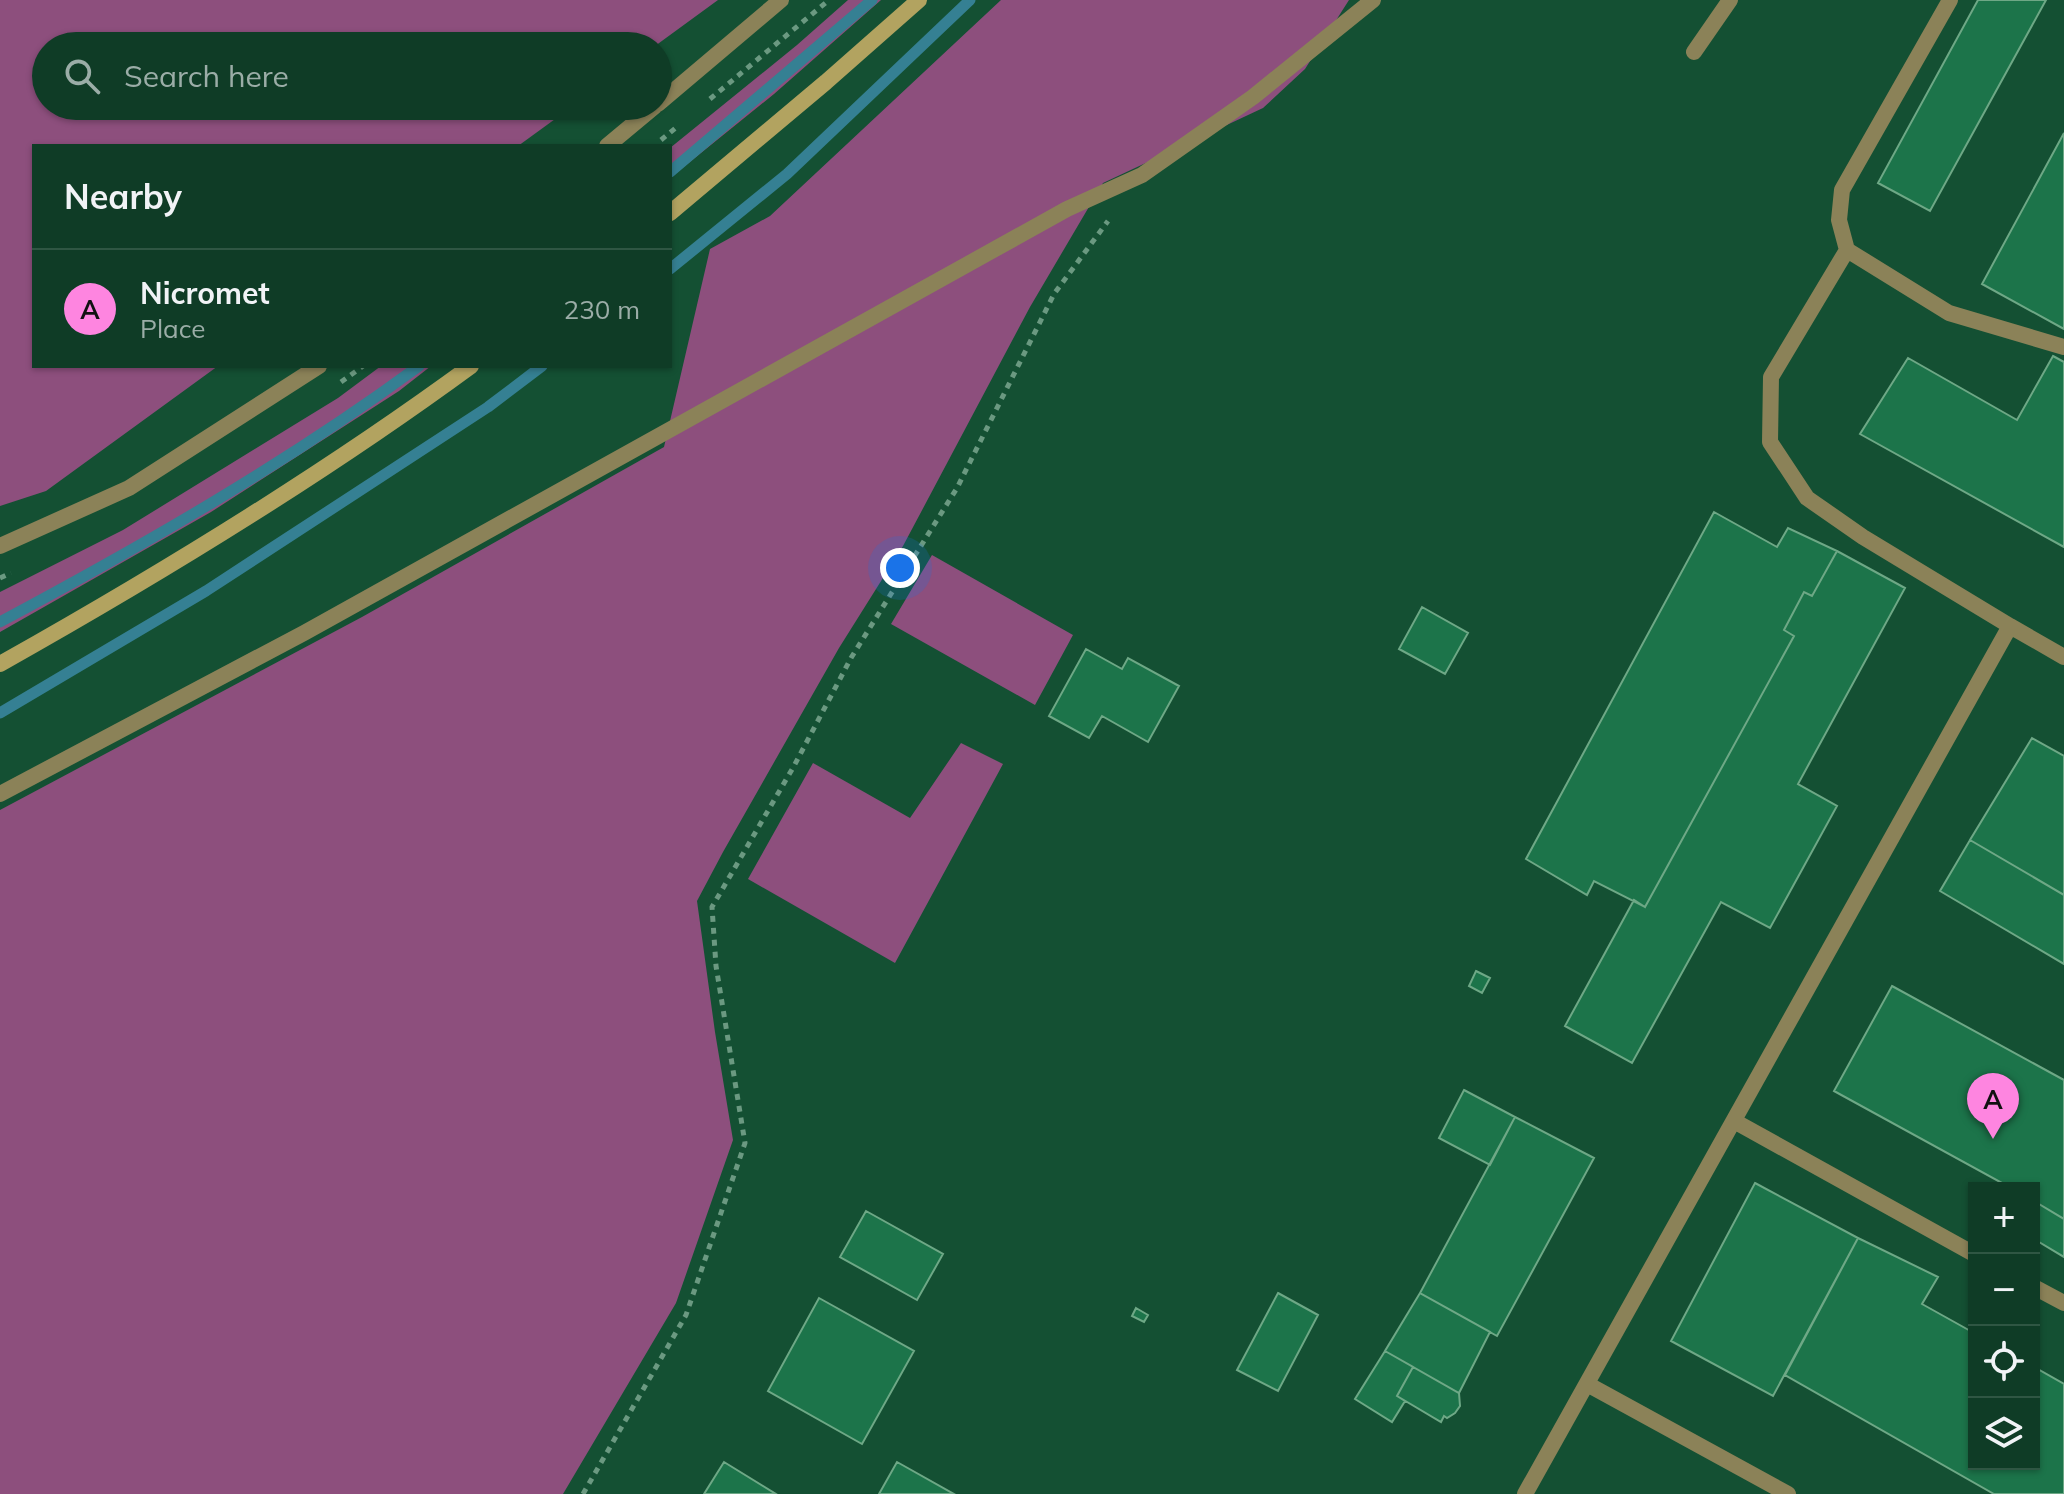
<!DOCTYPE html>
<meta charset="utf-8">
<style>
body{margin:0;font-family:Mulish,sans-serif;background:#1d4732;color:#f1f3f6}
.controls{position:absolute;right:24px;bottom:24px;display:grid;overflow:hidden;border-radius:0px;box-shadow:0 2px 6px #0004}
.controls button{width:72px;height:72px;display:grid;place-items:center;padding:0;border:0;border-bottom:2px solid #2f5643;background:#0f3c26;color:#f1f3f6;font:40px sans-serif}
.you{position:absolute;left:900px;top:568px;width:28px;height:28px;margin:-20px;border:6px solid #fff;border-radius:50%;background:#1a73e8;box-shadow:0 0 0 12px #1a73e833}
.badge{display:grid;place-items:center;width:52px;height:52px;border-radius:50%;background:#fe85e0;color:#111;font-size:26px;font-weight:700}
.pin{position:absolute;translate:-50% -66px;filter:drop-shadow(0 2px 4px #0008)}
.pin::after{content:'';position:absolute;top:42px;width:28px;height:24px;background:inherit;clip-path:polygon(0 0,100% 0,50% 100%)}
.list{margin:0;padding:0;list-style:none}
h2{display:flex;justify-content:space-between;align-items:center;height:104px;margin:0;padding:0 32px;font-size:34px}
h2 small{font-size:26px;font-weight:400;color:#9bada7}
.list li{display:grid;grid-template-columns:52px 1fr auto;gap:24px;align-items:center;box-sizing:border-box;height:120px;padding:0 32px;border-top:2px solid #2f5643}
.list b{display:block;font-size:30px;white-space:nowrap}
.list p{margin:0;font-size:26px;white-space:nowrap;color:#9bada7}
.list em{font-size:26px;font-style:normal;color:#9bada7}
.icon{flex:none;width:44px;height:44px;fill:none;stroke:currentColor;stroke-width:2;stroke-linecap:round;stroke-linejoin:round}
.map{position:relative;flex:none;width:2064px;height:1494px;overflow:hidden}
.search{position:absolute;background:#0f3c26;box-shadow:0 2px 6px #0004;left:32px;top:32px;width:640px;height:88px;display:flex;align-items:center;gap:20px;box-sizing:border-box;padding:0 28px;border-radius:44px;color:#9bada7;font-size:30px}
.panel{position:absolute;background:#0f3c26;box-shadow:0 2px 6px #0004;left:32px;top:144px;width:640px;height:224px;border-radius:0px}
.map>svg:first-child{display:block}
.green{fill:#8d4f7d}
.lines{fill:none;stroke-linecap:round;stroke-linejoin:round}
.stream{stroke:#358093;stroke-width:11}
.building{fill:#1c744a;stroke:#6ea886;stroke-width:2}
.path{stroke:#6b9981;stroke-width:5;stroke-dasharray:6 6;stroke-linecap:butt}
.service{stroke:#8b8258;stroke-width:16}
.secondary{stroke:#b2a360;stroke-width:16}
</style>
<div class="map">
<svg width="2064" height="1494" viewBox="0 0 2064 1494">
<rect width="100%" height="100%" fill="#145033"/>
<!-- green -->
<path class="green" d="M0,0H718L655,46H46V106H573L518,146H34V366H218L46,491L0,506Z
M848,0H881L774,94L670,178V148L797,45Z
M1001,0H1349L1305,69L1263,108L1103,183L1030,307L903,546L839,648L723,852L697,901L715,1032L733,1140L676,1303L563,1494H0V810L362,617L664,447L710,249L770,216Z
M381,366H431L399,391L211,512L0,632V592L123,530L338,398Z
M932,555L1073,635L1035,705L891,624Z
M961,743L1003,764L895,963L748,879L813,763L910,818Z"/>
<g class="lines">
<!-- stream -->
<path class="stream" d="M670,172L872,0
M670,269L787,174L970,0
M0,622C144,545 287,463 419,366
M0,713L206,591L488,407L542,366"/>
</g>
<!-- building -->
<path class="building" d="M1978,0H2046L1930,211L1878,183Z
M2064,133V329L1982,284Z
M2053,356L2064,362V547L1860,434L1908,358L2017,420Z
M1714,512L1777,547L1788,528L1837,551L1812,596L1804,592L1784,630L1794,636L1645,907L1594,881L1587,895L1526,859Z
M1837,551L1905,588L1798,784L1837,806L1770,928L1721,902L1632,1063L1565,1026L1634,900L1645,907L1794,636L1784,630L1804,592L1812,596Z
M1422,607L1468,633L1445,674L1399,649Z
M1086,649L1122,669L1128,658L1179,686L1148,742L1102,716L1089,738L1049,716Z
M2032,738L2064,756V895L1970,840Z
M1970,840L2064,895V964L1940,891Z
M1476,971L1490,978L1482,993L1469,986Z
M1892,986L2064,1080V1219L2034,1201V1188H2011L1834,1091Z
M1464,1090L1515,1117L1490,1165L1439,1138Z
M1515,1117L1594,1158L1497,1336L1420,1293Z
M1755,1183L1858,1238L1773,1396L1671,1341Z
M2034,1201L2064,1219V1257L2034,1239Z
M866,1211L943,1254L917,1300L840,1257Z
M1858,1238L1938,1277L1922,1304L1974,1333V1464H2034V1367L2064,1384V1494H1994L1785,1375Z
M1278,1293L1318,1315L1278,1391L1237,1370Z
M1420,1293L1490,1332L1459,1393L1385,1351Z
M819,1298L914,1351L862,1444L768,1391Z
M1136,1308L1148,1315L1144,1322L1132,1316Z
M1385,1351L1413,1367L1397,1396L1405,1401L1392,1422L1355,1399Z
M1413,1367L1459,1393L1460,1406L1455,1413L1447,1418L1444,1416L1441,1422L1397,1396Z
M724,1462L776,1494H704Z
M897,1462L954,1494H879Z"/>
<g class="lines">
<!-- path -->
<path class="path" d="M710,99L829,0
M661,140L678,126
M341,382L363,366
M0,578L11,573
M583,1494L686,1315L745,1143L716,966L712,907L794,766L851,658L957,488L1054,294L1108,221"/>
<!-- service -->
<path class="service" d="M1694,52L1730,0
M658,104L781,0
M607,146L655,106
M1847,250L1839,220L1842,190L1950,0
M0,546L129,488L319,366
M2010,626L1863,537L1807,498L1770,442L1771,377L1847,250L1949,313L2064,347
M0,794L304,633L1067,209L1142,175L1253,97L1373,0
M1734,1121L1974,1254
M2034,1287L2064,1303
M1587,1384L1788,1494
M1525,1494L2010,626L2064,657"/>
<!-- secondary -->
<path class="secondary" d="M670,213L826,82L919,0
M0,664C162,573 321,476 471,366"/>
</g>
</svg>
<div class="controls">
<button>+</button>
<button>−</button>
<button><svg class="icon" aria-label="locate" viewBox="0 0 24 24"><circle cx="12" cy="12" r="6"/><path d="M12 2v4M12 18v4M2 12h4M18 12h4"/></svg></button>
<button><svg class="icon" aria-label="layers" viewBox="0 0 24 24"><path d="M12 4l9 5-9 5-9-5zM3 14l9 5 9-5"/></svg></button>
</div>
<div class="you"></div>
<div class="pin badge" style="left:1993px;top:1139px">A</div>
<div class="search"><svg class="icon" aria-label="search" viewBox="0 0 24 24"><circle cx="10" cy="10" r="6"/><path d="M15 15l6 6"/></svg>Search here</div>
<section class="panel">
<h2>Nearby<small></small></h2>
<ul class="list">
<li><span class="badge">A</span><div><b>Nicromet</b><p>Place</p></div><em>230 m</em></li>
</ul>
</section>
</div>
